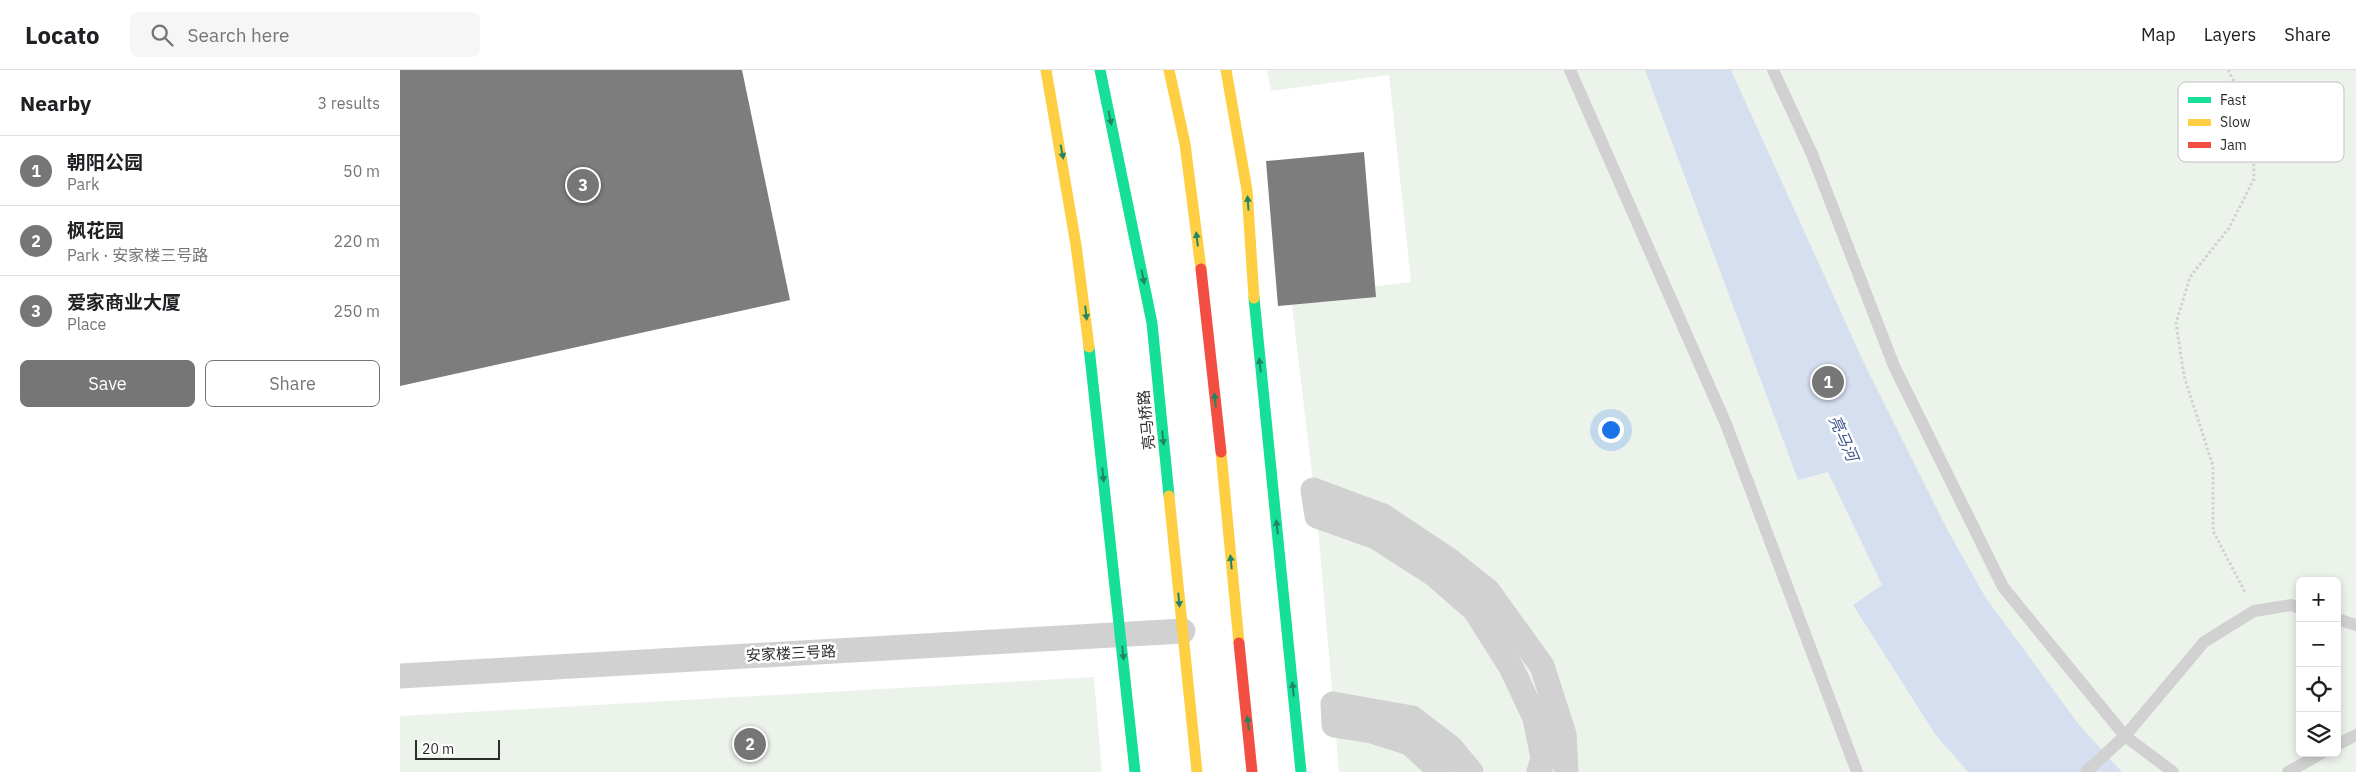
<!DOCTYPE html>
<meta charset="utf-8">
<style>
body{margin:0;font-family:"IBM Plex Sans","Noto Sans SC",sans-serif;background:#f6f6f6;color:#202124}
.controls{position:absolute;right:15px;bottom:15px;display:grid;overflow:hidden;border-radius:8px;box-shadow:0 2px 8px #0003}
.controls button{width:45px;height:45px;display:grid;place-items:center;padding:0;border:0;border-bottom:1px solid #e0e0e0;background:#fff;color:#202124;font:25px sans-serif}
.scale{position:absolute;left:15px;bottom:12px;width:85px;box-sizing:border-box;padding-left:5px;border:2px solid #2c2c2c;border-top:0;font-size:14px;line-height:18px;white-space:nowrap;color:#2c2c2c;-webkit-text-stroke:4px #fff;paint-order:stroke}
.you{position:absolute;left:1210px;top:359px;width:18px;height:18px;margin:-12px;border:4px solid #fff;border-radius:50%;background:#1a73e8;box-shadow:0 0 0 8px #1a73e833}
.badge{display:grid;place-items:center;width:32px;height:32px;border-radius:50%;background:#767676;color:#fff;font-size:16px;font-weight:700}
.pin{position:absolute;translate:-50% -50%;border:2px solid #fff;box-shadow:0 1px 5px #0006}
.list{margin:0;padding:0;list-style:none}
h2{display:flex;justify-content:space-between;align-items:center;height:65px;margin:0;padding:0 20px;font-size:21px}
h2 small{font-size:16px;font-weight:400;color:#757577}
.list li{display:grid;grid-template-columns:32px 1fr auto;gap:15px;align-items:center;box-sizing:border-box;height:70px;padding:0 20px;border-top:1px solid #e0e0e0}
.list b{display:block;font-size:19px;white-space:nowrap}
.list p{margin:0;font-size:16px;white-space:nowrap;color:#757577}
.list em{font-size:16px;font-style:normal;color:#757577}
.actions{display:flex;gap:10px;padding:15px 20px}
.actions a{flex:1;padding:11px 0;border:1px solid #767676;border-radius:8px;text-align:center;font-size:18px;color:#767676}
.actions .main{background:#767676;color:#fff}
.icon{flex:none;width:28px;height:28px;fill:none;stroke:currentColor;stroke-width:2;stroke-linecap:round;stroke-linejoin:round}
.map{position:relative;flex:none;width:1956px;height:702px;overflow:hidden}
header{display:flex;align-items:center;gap:30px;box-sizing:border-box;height:70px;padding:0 25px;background:#fff;border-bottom:1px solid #e0e0e0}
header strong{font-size:24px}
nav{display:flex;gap:28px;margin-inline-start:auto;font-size:18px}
.search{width:350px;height:45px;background:#f6f6f6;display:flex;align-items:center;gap:12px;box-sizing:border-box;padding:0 18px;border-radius:8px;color:#757577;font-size:19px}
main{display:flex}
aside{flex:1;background:#fff}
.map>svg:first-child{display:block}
.green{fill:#ecf3eb;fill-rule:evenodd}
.water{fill:#d6dff0}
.building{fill:#7d7d7d}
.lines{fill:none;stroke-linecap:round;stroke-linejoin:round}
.path{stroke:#d1d1d1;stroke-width:3;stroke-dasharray:2.5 2.5;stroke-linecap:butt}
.lane{stroke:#d1d1d1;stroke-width:12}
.street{stroke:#d1d1d1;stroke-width:25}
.fast{stroke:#16e098;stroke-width:11}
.slow{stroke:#ffcf43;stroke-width:11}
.jam{stroke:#f24e42;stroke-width:11}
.oneway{fill:#218662}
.labels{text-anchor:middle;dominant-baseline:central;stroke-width:5;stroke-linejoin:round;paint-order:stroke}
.street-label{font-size:15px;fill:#2c2c2c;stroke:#fff}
.water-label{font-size:16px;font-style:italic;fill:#3c558d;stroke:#fff}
.key{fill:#fff;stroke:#c0c0c0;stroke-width:1}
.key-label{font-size:14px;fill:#2c2c2c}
</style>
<header>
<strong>Locato</strong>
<div class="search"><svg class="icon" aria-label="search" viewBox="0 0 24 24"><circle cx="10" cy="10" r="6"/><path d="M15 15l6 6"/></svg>Search here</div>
<nav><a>Map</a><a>Layers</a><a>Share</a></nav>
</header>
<main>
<aside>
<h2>Nearby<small>3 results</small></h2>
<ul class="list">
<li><span class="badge">1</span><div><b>朝阳公园</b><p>Park</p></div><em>50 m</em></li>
<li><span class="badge">2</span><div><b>枫花园</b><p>Park · 安家楼三号路</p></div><em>220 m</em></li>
<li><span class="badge">3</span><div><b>爱家商业大厦</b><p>Place</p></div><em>250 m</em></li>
</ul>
<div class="actions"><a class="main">Save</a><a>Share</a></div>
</aside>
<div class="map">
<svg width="1956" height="702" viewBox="0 0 1956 702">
<rect width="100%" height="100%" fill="#fff"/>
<!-- green -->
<path class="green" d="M867,0H1956V702H939L917,446L891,227L1011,212L989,5L871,21ZM1900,511H1937V683H1900Z
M694,607L702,702H0V646Z"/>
<!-- water -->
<path class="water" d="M1245,0H1331L1464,293L1548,461L1586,528L1680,656L1722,702H1568L1535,664L1453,535L1482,515L1428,402L1398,410Z"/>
<!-- building -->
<path class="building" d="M0,0H342L390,230L0,316Z
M964,82L976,227L878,236L866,91Z"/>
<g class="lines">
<!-- path -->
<path class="path" d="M1828,0L1853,47L1854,109L1829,158L1790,207L1776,253L1784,306L1813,396V461L1845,522"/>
<!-- lane -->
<path class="lane" d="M1170,0L1326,354L1457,702
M1373,0L1412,84L1494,296L1603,517L1725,666L1773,702
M1937,549L1956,555
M1937,675L1956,665
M1686,702L1725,666L1804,572L1854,541L1891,535L1900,538
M1888,702L1922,683"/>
<!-- street -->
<path class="street" d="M0,606L783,561
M1041,702L1010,673L972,661L934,655L933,634L1012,648L1051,678L1071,702
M1139,702L1143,688L1135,648L1111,597L1075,540L1035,505L976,467L917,446L913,420L983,446L1049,490L1088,521L1142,596L1164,664L1166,702"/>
<!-- fast -->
<path class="fast" d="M700,0L752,253L769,426
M854,228L901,702
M689,277L735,702"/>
<!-- slow -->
<path class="slow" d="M646,0L676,175L689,277
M769,0L785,74L801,199
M826,0L847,120L854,228
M821,382L839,573
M769,426L797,702"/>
<!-- jam -->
<path class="jam" d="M801,199L821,382
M839,573L852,702"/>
</g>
<!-- one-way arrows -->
<defs><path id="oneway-solid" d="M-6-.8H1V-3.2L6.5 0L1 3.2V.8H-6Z" transform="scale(1.25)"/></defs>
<g class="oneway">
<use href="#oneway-solid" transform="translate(710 48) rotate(78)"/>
<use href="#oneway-solid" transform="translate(662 82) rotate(79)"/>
<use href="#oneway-solid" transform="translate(848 133) rotate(-94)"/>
<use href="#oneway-solid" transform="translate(797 169) rotate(-97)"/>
<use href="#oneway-solid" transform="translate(743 207) rotate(79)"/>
<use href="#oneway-solid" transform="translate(686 243) rotate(84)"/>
<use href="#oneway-solid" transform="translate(860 295) rotate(-96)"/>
<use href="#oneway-solid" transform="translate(815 330) rotate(-96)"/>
<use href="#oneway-solid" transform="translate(763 368) rotate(84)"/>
<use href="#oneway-solid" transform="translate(703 405) rotate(84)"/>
<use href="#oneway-solid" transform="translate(877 457) rotate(-96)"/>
<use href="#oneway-solid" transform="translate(831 492) rotate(-96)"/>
<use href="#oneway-solid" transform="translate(779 530) rotate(84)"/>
<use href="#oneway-solid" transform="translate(723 583) rotate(84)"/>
<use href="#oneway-solid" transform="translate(893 619) rotate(-96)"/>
<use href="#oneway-solid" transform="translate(848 653) rotate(-96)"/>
</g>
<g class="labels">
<!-- street labels -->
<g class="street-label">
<text transform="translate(746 350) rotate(-96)">亮马桥路</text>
<text transform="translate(391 583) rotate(-3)">安家楼三号路</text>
</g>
<!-- water labels -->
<g class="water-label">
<text transform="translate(1444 368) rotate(66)">亮马河</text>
</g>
</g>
<!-- legend -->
<rect x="1778" y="12" width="166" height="80" rx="8" class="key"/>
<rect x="1788" y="27" width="23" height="6" fill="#16e098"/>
<rect x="1788" y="49" width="23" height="7" fill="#ffcf43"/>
<rect x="1788" y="72" width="23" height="6" fill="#f24e42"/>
<g class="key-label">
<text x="1820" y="35">Fast</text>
<text x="1820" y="57">Slow</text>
<text x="1820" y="80">Jam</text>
</g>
</svg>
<div class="controls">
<button>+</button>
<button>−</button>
<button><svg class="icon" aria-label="locate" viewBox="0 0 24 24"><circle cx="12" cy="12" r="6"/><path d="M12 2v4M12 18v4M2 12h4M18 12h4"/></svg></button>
<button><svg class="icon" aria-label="layers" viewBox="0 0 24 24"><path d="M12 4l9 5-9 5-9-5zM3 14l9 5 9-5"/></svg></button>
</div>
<div class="scale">20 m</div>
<div class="you"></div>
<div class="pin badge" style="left:1428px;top:312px">1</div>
<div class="pin badge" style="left:350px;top:674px">2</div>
<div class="pin badge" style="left:183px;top:115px">3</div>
</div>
</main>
